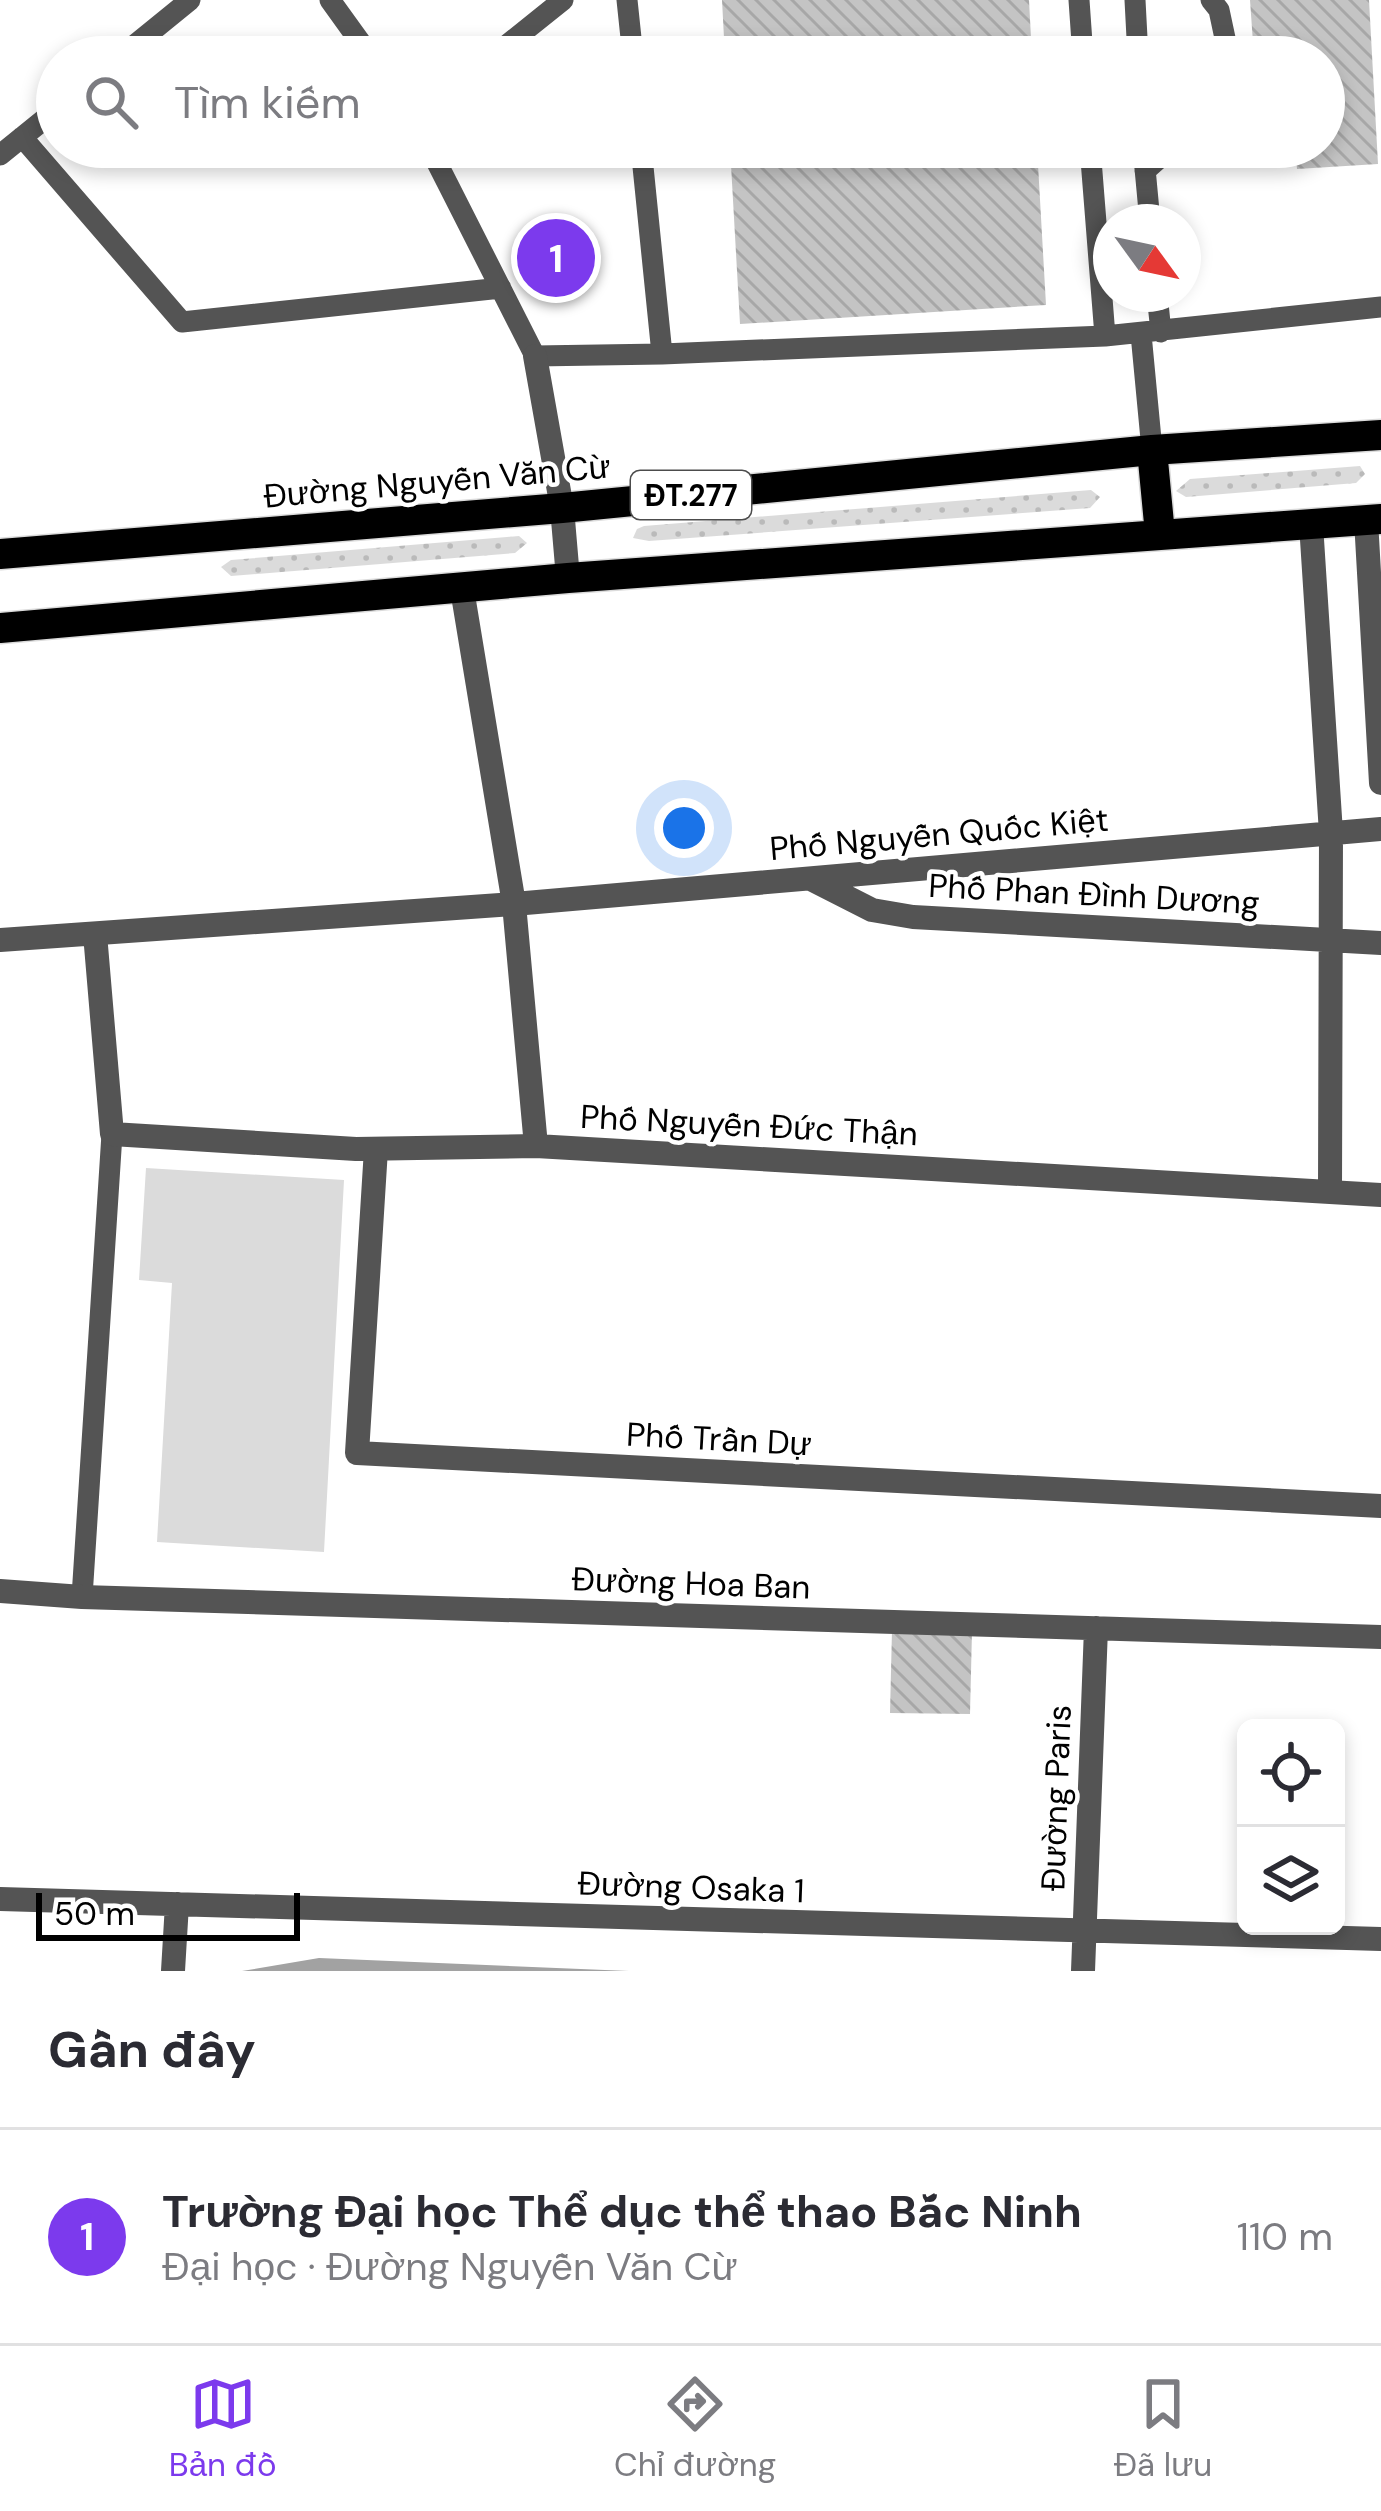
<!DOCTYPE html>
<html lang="vi">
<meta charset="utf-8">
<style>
body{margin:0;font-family:"DM Sans",sans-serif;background:#f2f2f3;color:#2b2b33}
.controls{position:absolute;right:36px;bottom:36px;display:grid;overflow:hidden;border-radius:18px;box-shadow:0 6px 18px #0003}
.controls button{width:108px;height:108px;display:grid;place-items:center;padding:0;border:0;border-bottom:3px solid #e1e1e2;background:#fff;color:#2b2b33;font:60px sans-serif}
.compass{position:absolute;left:1093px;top:204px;width:108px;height:108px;border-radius:50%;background:#fff;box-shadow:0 6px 18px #0003;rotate:123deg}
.scale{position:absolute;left:36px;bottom:30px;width:264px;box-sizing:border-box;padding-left:12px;border:6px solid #000;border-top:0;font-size:33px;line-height:42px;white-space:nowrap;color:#000;-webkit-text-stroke:9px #fff;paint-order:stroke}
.you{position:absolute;left:684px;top:828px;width:42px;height:42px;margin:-30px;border:9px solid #fff;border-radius:50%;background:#1a73e8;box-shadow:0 0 0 18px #1a73e833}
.badge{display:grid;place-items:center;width:78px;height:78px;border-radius:50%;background:#7c3aed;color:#fff;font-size:39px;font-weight:700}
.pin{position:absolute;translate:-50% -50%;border:6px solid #fff;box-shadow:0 3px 12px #0006}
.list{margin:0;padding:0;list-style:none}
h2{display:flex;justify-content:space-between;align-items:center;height:156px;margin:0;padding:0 48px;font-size:51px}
h2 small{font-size:39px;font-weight:400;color:#7c7c81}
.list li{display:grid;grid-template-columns:78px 1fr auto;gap:36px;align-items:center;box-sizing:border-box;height:216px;padding:0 48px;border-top:3px solid #e1e1e2}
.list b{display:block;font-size:45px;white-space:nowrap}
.list p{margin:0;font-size:39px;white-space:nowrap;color:#7c7c81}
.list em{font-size:39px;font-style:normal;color:#7c7c81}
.icon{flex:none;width:66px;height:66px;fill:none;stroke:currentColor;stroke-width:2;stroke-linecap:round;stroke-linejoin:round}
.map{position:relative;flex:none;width:1381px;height:1971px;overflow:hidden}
.search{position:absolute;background:#fff;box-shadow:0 6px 18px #0003;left:36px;right:36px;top:36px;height:132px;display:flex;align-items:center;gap:30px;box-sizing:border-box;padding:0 42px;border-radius:66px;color:#7c7c81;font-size:45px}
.sheet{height:372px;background:#fff}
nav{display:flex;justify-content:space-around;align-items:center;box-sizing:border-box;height:168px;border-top:3px solid #e1e1e2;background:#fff;font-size:33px;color:#7c7c81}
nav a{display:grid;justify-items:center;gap:6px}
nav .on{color:#7c3aed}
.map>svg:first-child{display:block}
.grass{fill:url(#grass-dots)}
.green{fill:#dbdbdb}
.water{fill:#a2a2a2}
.building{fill:url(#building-back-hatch)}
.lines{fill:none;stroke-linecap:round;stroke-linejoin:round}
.primary-casing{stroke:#dbdbdb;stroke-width:33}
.lane{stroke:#545454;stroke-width:21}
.street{stroke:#545454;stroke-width:24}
.primary{stroke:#000;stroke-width:30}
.labels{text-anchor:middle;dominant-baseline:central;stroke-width:9;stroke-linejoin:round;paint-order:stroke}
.shield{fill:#fff;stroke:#4c4c4c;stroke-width:3}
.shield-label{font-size:30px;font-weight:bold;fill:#000}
.street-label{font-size:33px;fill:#000;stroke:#fff}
</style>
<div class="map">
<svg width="1381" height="1971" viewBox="0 0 1381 1971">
<defs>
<pattern id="grass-dots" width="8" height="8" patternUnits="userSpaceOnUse" patternTransform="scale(3)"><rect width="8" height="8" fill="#dbdbdb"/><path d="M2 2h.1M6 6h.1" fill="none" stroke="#bababa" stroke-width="1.8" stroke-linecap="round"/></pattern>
<pattern id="building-back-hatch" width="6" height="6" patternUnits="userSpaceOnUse" patternTransform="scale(3)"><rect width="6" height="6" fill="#c4c4c4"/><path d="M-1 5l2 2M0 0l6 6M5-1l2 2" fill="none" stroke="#a7a7a7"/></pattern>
</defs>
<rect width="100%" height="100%" fill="#fff"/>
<!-- grass -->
<path class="grass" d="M1360,466L1365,474L1356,483L1186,497L1176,491L1190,479Z
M1091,490L1100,497L1090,508L649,541L633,538L637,529L644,526Z
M519,536L527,543L515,553L231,576L221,567L231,560Z"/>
<!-- green -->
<path class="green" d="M146,1168L344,1180L324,1552L157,1542L172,1283L139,1280Z"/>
<!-- water -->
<path class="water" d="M319,1958L629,1971H242Z"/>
<!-- building -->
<path class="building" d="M722,0H1029L1032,57H725Z
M1250,0H1369L1378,164L1297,169L1295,147H1324V57H1254Z
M730,147H1037L1046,305L740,324Z
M892,1630L972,1631L970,1714L890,1713Z"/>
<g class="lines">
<!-- primary casing -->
<g class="primary-casing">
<path id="primary" d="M1152,450L1160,534
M0,554L562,508L1152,450L1381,435
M0,628L568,578L1381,519"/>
</g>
<!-- lane -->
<path class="lane" d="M330,0L371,57
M627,0L633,57
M1079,0L1083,57
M1135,0L1138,57
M1211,0L1219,10L1229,57
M120,57L190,0
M492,57L563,0
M22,137L182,322L501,288
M429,147L535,356L662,354L1105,336L1381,307
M641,147L662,354
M1090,147L1105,336
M1143,147L1150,222
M0,155L57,109
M1145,171L1172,147
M1157,294L1161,332
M1141,334L1152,450
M82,1597L112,1134"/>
<!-- street -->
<path class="street" d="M535,356L562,508L568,578
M1366,520L1381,783
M1311,524L1331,833L1330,1192
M462,589L514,904L536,1146
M813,880L872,910L913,917L1381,943
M95,934L112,1134L356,1149L536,1146L1381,1195
M0,940L514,904L1381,829
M376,1149L357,1453L1381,1506
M0,1591L82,1597L1381,1637
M0,1899L1381,1939
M173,1971L177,1904
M1083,1971L1096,1628"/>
<!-- primary -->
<use href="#primary" class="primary"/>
</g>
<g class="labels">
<!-- shield labels -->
<rect class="shield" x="631" y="471" width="120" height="48" rx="9"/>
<g class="shield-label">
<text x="691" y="495">ĐT.277</text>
</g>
<!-- street labels -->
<g class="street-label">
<text transform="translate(437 481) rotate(-5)">Đường Nguyễn Văn Cừ</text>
<text transform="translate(939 834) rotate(-5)">Phố Nguyễn Quốc Kiệt</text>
<text transform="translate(1094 894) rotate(3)">Phố Phan Đình Dương</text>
<text transform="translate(749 1125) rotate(3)">Phố Nguyễn Đức Thận</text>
<text transform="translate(719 1439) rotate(3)">Phố Trần Dự</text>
<text transform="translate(691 1583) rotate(2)">Đường Hoa Ban</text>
<text transform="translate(1056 1798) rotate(-88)">Đường Paris</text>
<text transform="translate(691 1887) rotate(2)">Đường Osaka 1</text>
</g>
</g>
</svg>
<div class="controls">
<button><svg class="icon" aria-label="locate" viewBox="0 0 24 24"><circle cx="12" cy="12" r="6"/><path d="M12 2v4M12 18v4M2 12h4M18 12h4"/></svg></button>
<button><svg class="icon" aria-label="layers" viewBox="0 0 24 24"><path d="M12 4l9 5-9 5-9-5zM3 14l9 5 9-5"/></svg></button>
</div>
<svg class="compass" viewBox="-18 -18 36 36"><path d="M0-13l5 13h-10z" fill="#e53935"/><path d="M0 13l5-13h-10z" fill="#7c7c81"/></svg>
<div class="scale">50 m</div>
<div class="you"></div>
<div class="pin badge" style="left:556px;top:258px">1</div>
<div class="search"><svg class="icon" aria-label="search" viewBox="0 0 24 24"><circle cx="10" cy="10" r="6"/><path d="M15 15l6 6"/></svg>Tìm kiếm</div>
</div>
<section class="sheet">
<h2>Gần đây<small></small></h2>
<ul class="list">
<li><span class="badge">1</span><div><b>Trường Đại học Thể dục thể thao Bắc Ninh</b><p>Đại học · Đường Nguyễn Văn Cừ</p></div><em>110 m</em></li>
</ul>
</section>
<nav>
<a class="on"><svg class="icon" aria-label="map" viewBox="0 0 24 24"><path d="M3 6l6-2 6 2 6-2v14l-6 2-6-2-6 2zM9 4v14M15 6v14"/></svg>Bản đồ</a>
<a><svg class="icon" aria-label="directions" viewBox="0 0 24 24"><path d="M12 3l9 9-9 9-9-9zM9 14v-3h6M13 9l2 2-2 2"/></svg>Chỉ đường</a>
<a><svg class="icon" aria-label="saved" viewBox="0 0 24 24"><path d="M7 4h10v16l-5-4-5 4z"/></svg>Đã lưu</a>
</nav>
